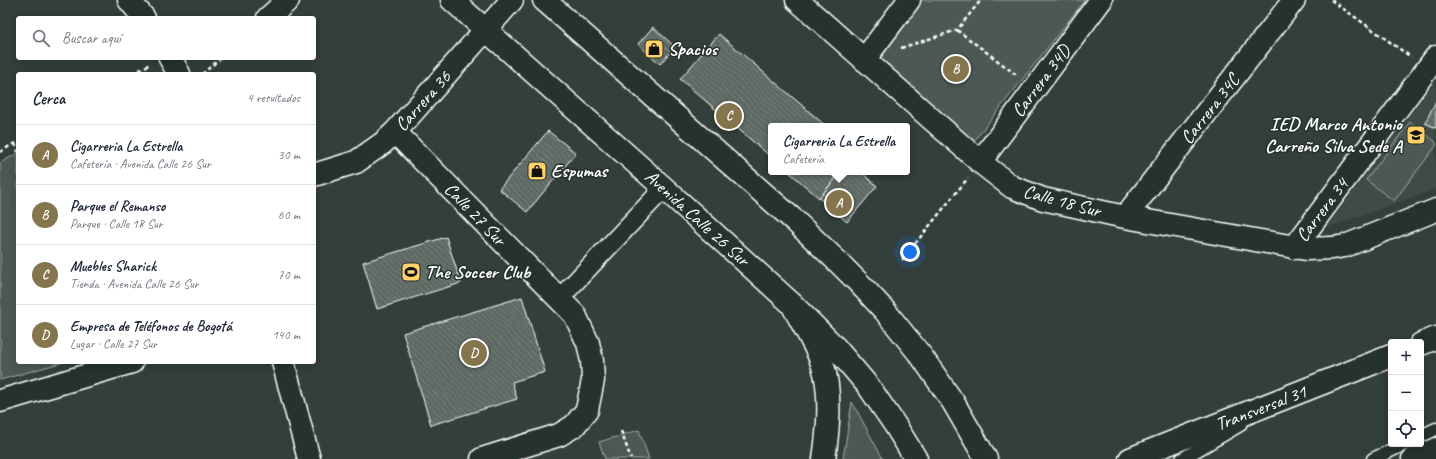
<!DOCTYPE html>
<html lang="es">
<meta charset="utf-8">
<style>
body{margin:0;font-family:Caveat,sans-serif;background:#f2f2f3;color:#1f2937}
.controls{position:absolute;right:12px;bottom:12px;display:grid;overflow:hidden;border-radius:4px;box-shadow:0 2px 10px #0003}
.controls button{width:36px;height:36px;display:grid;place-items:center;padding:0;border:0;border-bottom:1px solid #e0e1e3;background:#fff;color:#1f2937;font:20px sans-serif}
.you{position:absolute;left:910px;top:252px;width:14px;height:14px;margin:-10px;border:3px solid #fff;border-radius:50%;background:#1a73e8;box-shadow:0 0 0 6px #1a73e833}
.badge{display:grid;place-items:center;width:26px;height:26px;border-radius:50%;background:#84754c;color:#fff;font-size:13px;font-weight:700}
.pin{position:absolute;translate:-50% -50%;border:2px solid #fff;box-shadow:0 1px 4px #0006}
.popup{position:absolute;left:768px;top:123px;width:142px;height:52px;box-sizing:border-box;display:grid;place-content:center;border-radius:4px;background:#fff;filter:drop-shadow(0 1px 3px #0005);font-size:13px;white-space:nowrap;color:#747a83}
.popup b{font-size:15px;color:#1f2937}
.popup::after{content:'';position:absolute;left:50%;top:100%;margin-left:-8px;border:8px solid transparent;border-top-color:#fff}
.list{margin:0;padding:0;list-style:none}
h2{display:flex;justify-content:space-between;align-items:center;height:52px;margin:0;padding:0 16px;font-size:17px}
h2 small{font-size:13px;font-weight:400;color:#747a83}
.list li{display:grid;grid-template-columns:26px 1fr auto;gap:12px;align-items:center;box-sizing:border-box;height:60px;padding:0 16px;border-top:1px solid #e0e1e3}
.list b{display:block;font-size:15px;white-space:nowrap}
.list p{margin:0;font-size:13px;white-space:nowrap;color:#747a83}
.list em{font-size:13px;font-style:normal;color:#747a83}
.icon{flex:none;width:22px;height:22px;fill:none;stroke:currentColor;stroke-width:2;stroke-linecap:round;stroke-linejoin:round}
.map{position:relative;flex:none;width:1436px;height:459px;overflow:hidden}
.search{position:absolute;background:#fff;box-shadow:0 2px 10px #0003;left:16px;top:16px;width:300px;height:44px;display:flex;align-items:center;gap:10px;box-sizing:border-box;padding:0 14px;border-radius:4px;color:#747a83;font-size:15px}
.panel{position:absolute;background:#fff;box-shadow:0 2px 10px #0003;left:16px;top:72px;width:300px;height:292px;border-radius:4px}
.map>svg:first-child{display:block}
.built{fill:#404c47}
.green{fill:#4d5853;stroke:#a6aca9}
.building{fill:url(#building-back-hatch);stroke:#fff}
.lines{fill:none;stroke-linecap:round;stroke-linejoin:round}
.service-casing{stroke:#fff;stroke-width:15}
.pedestrian-casing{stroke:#fff;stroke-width:21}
.minor-casing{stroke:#fff;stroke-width:25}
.primary-casing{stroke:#fff;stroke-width:25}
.trunk-casing{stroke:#fff;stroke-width:25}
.path{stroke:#fff;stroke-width:2.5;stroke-dasharray:4 3;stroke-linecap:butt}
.service{stroke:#26332d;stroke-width:12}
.pedestrian{stroke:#26332d;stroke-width:18}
.minor{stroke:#26332d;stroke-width:22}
.primary{stroke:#26332d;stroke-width:22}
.trunk{stroke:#26332d;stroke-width:22}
.labels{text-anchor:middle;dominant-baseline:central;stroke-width:3;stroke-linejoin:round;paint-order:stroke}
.poi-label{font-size:19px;font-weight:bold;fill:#fff;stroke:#26332d;text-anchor:start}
.street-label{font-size:19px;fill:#fff;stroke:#26332d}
</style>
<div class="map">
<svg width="1436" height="459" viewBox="0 0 1436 459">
<defs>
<pattern id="building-back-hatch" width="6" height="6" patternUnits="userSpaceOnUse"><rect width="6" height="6" fill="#5f6964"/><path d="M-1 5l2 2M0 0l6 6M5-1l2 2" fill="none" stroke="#77807b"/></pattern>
</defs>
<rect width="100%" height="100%" fill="#333f3a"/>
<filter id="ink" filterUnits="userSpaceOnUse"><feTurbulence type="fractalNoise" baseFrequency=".025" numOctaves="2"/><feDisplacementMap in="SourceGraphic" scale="8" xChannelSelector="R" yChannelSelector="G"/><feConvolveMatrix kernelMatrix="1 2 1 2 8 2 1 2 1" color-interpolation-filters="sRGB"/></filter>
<g filter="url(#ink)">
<!-- built -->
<path class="built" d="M1436,80V189L1326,228Z"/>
<!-- green -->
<path class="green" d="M914,0H1085L974,141L868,59Z
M1410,122L1436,142V146L1394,201L1366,180Z
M18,153V362H64L0,380V163Z
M852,402L883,459H843Z
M639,430L649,459H605L599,442Z"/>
<!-- building -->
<path class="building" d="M653,27L675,47L660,64L638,44Z
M719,34L826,126H771V157L680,79Z
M1436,101V128L1425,123Z
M548,131L576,153L527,212L499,189Z
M789,172H841L819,198Z
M841,172H861L877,186L847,222L819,198Z
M446,237L461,283L377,309L363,262Z
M522,297L545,372L512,382L517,399L431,425L403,333Z"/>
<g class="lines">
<!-- service casing -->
<g class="service-casing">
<path id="service" d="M1421,436L1436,429
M1182,459L1240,425
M1373,459L1405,444"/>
</g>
<!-- pedestrian casing -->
<g class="pedestrian-casing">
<path id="pedestrian" d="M559,299L664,188"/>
</g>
<!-- minor casing -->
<g class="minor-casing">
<path id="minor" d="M129,0L144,18
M797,0L980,162L1012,187L1043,199L1125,217L1306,249L1332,248L1345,246L1436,210
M268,18L288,0
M170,58L179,74
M864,60L909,0
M395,132L575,315L588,343L592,361L593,380L587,410L574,426L559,435L482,459
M980,162L1101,0
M314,175L356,162L383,143L395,132L512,0
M1125,217L1294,0
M1294,248L1436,57
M283,362L309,459
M0,401L132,362"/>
</g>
<!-- primary casing -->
<g class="primary-casing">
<path id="primary" d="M452,0L664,188L792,304L835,347L869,387L895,425L916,459
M544,0L795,221L838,262L860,284L885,311L922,357L953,402L986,459"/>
</g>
<!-- trunk casing -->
<g class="trunk-casing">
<path id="trunk" d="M792,304C803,326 819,349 825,373C831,401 828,431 824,459
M1421,344L1436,338
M1130,459L1391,356
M1413,459L1436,449"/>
</g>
<!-- path -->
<path class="path" d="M1331,0L1411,57
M957,30L1018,76
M901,48L957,30L981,0
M133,74L150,64
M202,74L221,58
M15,143L18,152
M0,152L18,141
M902,260L968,178
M621,431L631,459"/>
<!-- service -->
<use href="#service" class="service"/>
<!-- pedestrian -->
<use href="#pedestrian" class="pedestrian"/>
<!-- minor -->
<use href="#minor" class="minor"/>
<!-- primary -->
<use href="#primary" class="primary"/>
<!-- trunk -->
<use href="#trunk" class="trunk"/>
</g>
</g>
<!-- icons -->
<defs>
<g id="shop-square" transform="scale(1)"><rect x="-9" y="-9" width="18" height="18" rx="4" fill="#ffd166" stroke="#26332d"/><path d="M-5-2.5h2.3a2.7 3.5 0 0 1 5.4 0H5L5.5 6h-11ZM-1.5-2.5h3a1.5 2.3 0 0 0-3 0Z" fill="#111"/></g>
<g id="school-square" transform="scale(1)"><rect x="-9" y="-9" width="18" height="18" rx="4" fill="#ffd166" stroke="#26332d"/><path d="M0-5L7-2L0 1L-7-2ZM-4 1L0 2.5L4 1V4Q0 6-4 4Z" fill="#111"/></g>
<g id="stadium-square" transform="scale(1)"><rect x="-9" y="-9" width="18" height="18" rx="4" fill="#ffd166" stroke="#26332d"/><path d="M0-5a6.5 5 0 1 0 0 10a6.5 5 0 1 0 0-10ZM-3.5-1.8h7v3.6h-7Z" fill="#111"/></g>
</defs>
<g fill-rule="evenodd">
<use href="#shop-square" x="654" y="49"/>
<use href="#school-square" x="1416" y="135"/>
<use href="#shop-square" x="537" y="171"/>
<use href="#stadium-square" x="411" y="272"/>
</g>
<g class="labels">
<!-- poi labels -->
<g class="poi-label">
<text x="668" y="49">Spacios</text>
<text x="1402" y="124" text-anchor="end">IED Marco Antonio<tspan x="1402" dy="22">Carreño Silva Sede A</tspan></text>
<text x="551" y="171">Espumas</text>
<text x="425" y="272">The Soccer Club</text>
</g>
<!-- street labels -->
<g class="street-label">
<text transform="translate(1041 81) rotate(-53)">Carrera 34D</text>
<text transform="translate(423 101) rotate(-48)">Carrera 36</text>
<text transform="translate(1210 109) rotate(-52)">Carrera 34C</text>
<text transform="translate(1062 201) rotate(15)">Calle 18 Sur</text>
<text transform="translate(1322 210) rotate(-53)">Carrera 34</text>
<text transform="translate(475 214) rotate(46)">Calle 27 Sur</text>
<text transform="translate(697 218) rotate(42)">Avenida Calle 26 Sur</text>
<text transform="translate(1261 408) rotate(-21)">Transversal 31</text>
</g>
</g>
</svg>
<div class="controls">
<button>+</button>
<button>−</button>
<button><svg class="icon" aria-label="locate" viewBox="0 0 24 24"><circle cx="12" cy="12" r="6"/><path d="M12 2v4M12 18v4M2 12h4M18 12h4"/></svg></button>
</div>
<div class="you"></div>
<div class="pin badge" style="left:839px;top:203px">A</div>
<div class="popup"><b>Cigarreria La Estrella</b>Cafetería</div>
<div class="pin badge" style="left:956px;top:69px">B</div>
<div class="pin badge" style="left:729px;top:116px">C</div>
<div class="pin badge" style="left:474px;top:353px">D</div>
<div class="search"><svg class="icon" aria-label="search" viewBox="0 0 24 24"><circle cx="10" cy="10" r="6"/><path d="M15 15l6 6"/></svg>Buscar aquí</div>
<section class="panel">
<h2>Cerca<small>4 resultados</small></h2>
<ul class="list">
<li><span class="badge">A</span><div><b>Cigarreria La Estrella</b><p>Cafetería · Avenida Calle 26 Sur</p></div><em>30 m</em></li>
<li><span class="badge">B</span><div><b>Parque el Remanso</b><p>Parque · Calle 18 Sur</p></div><em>60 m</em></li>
<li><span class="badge">C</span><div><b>Muebles Sharick</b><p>Tienda · Avenida Calle 26 Sur</p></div><em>70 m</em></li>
<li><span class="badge">D</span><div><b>Empresa de Teléfonos de Bogotá</b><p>Lugar · Calle 27 Sur</p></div><em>140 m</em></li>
</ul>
</section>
</div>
